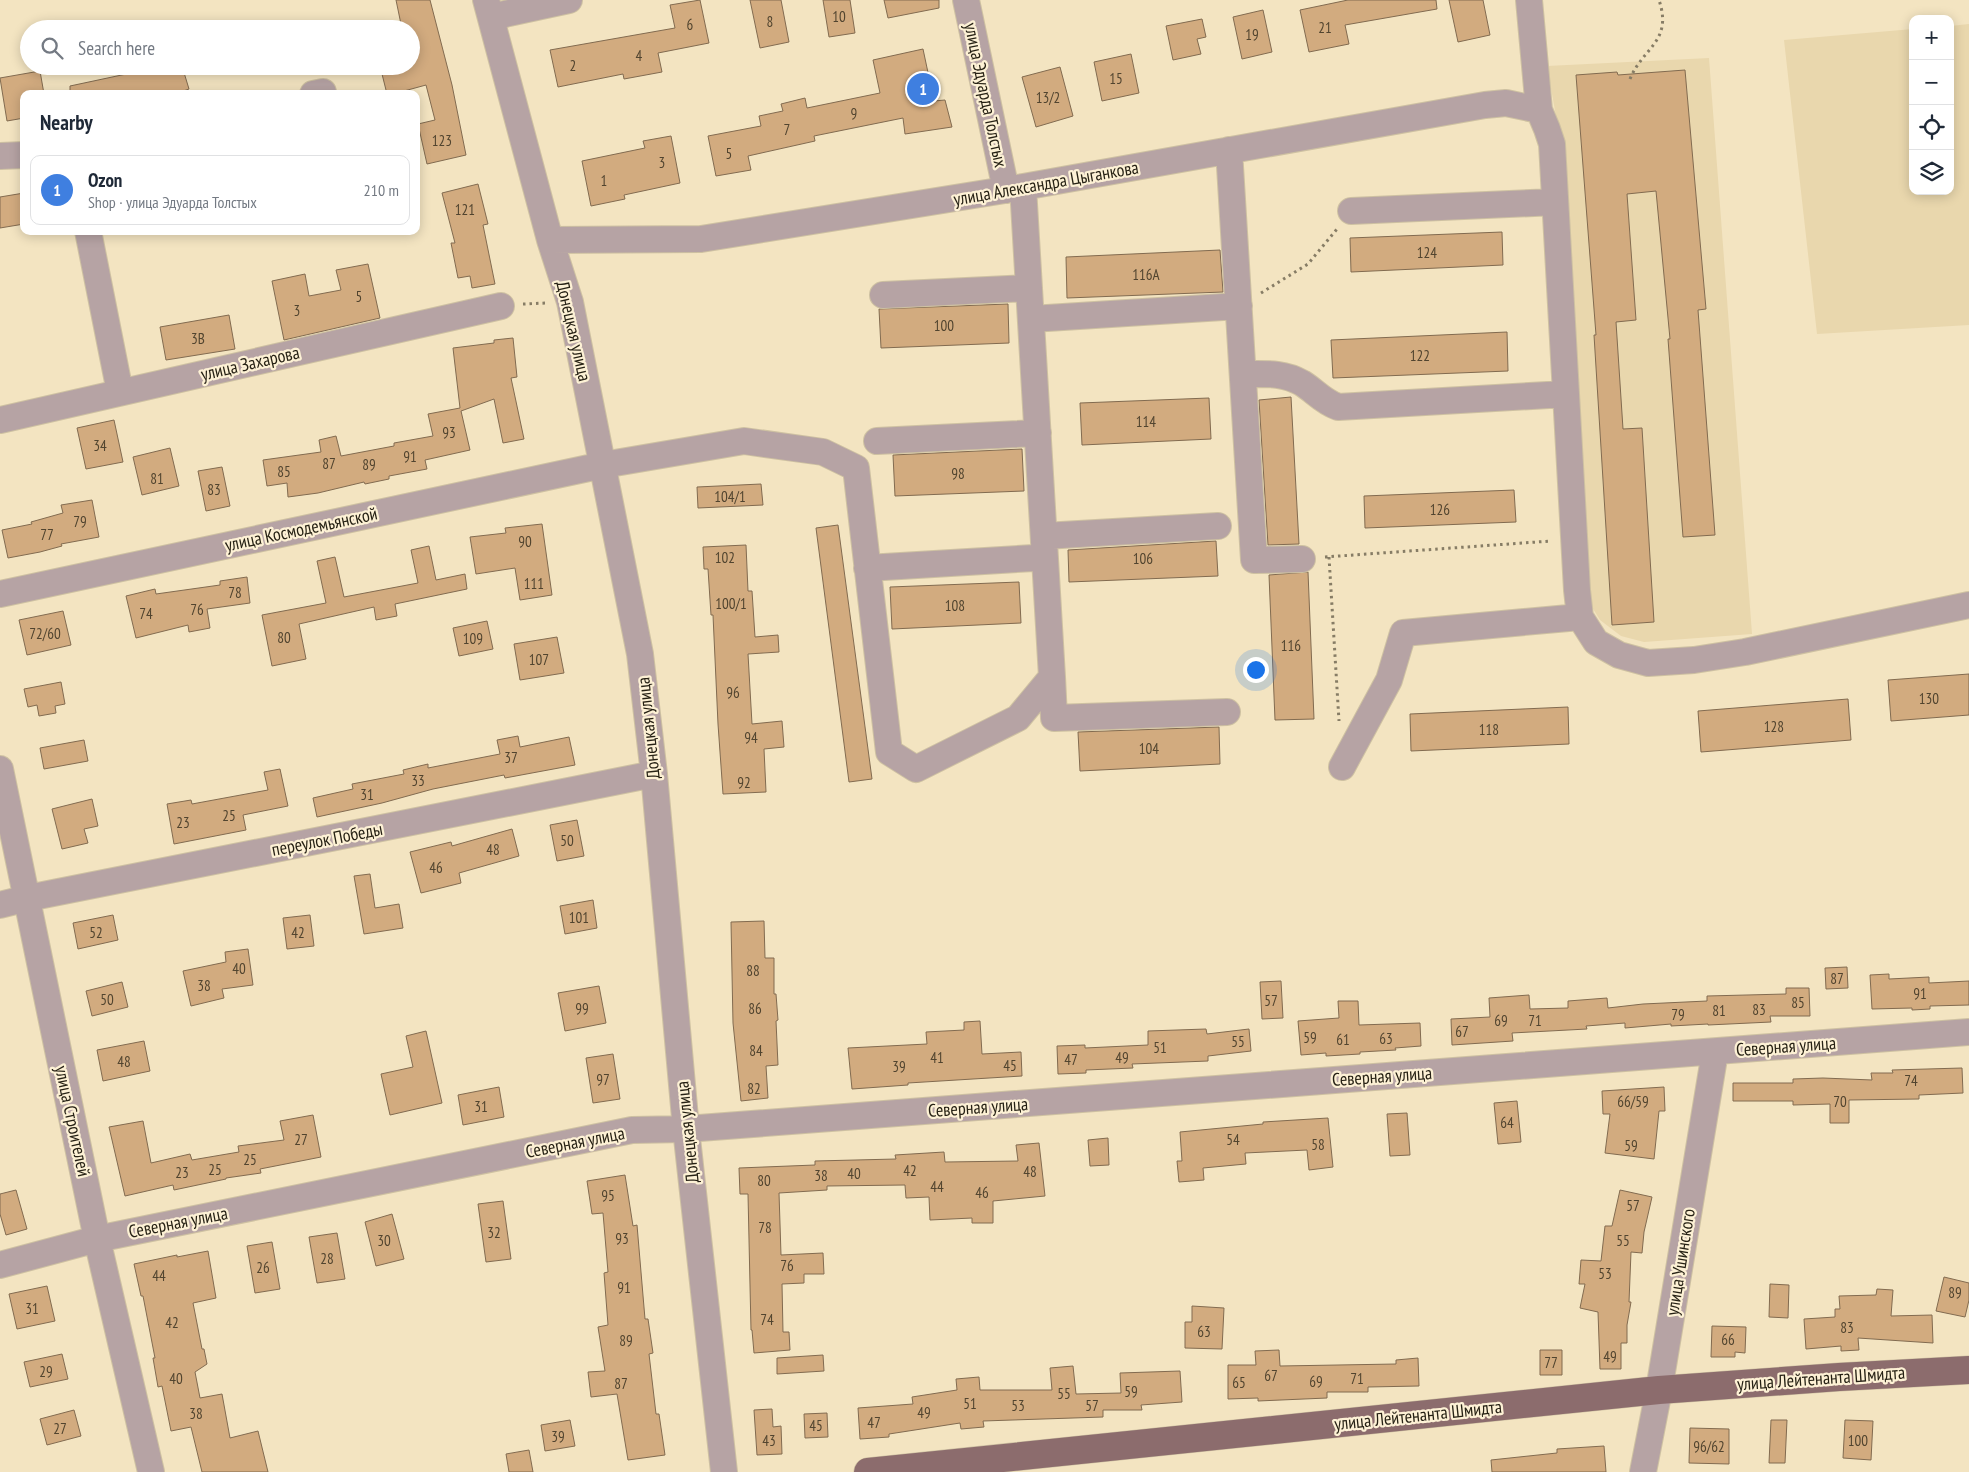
<!DOCTYPE html>
<meta charset="utf-8">
<style>
body{margin:0;font-family:"PT Sans Narrow",sans-serif;background:#f6f6f7;color:#1f2937}
.controls{position:absolute;right:15px;top:15px;display:grid;overflow:hidden;border-radius:10px;box-shadow:0 2px 12px #0003}
.controls button{width:45px;height:45px;display:grid;place-items:center;padding:0;border:0;border-bottom:1px solid #e0e1e3;background:#fff;color:#1f2937;font:25px sans-serif}
.you{position:absolute;left:1255px;top:669px;width:18px;height:18px;margin:-12px;border:4px solid #fff;border-radius:50%;background:#1a73e8;box-shadow:0 0 0 8px #1a73e833}
.badge{display:grid;place-items:center;width:32px;height:32px;border-radius:50%;background:#0f766e;color:#fff;font-size:16px;font-weight:700}
.pin{position:absolute;translate:-50% -50%;border:2px solid #fff;box-shadow:0 1px 5px #0006}
.list{margin:0;padding:0;list-style:none}
h2{display:flex;justify-content:space-between;align-items:center;height:65px;margin:0;padding:0 20px;font-size:21px}
h2 small{font-size:16px;font-weight:400;color:#747a83}
.list li{display:grid;grid-template-columns:32px 1fr auto;gap:15px;align-items:center;box-sizing:border-box;height:70px;margin:0 10px 10px;padding:0 10px;border:1px solid #e0e1e3;border-radius:10px}
.list b{display:block;font-size:19px;white-space:nowrap}
.list p{margin:0;font-size:16px;white-space:nowrap;color:#747a83}
.list em{font-size:16px;font-style:normal;color:#747a83}
.icon{flex:none;width:28px;height:28px;fill:none;stroke:currentColor;stroke-width:2;stroke-linecap:round;stroke-linejoin:round}
.map{position:relative;flex:none;width:1969px;height:1472px;overflow:hidden}
.search{position:absolute;background:#fff;box-shadow:0 2px 12px #0003;left:20px;top:20px;width:400px;height:55px;display:flex;align-items:center;gap:12px;box-sizing:border-box;padding:0 18px;border-radius:28px;color:#747a83;font-size:19px}
.panel{position:absolute;background:#fff;box-shadow:0 2px 12px #0003;left:20px;top:90px;width:400px;height:145px;border-radius:10px}
.map>svg:first-child{display:block}
.built{fill:#e9d7ad}
.building{fill:#d2ab7f;stroke:#826b50}
.lines{fill:none;stroke-linecap:round;stroke-linejoin:round}
.minor-casing{stroke:#cec1a2;stroke-width:28}
.major-casing{stroke:#cec1a2;stroke-width:29}
.path{stroke:#867c65;stroke-width:3;stroke-dasharray:2.5 4;stroke-linecap:butt}
.minor{stroke:#b6a3a4;stroke-width:26}
.major{stroke:#8c6c6d;stroke-width:28}
.labels{text-anchor:middle;dominant-baseline:central;stroke-width:4.5;stroke-linejoin:round;paint-order:stroke}
.number-label{font-size:15px;fill:#51442f}
.street-label{font-size:18px;fill:#262114;stroke:#fdf1d5}
</style>
<div class="map">
<svg width="1969" height="1472" viewBox="0 0 1969 1472">
<rect width="100%" height="100%" fill="#f3e4c1"/>
<!-- built -->
<path class="built" d="M1969,24V325L1817,334L1784,40L1913,29V191H1950V26Z
M1709,58L1752,634L1644,642L1621,636L1600,620L1587,599L1561,144L1547,66Z"/>
<!-- building -->
<path class="building" d="M396,0H430L452,85L466,155L427,164L418,124L435,120L426,85L393,94H387L380,66H411V29H402Z
M700,0L709,43L658,53L662,72L624,79L623,74L558,87L550,50L675,28L670,5Z
M750,0H781L789,42L760,48Z
M823,0H850L855,33L829,37Z
M884,0H939V8L888,18Z
M1348,0H1436L1437,9L1345,25L1349,44L1309,52L1300,10Z
M1449,0H1483L1490,35L1458,42Z
M1263,10L1272,52L1242,59L1233,17Z
M1202,19L1206,37L1197,39L1201,54L1173,60L1166,26Z
M923,49L934,101L945,100L952,127L905,134L903,118L814,136L815,141L748,156L751,170L716,176L708,136L761,126L759,116L783,111L781,104L805,98L807,108L880,93L873,60Z
M1131,54L1139,93L1102,101L1094,62Z
M146,66H182L189,89L175,94H70V86L131,73V71Z
M1060,67L1073,116L1036,127L1022,77Z
M1685,70L1706,309L1698,310L1715,535L1683,537L1668,339H1670L1656,191L1627,194L1636,320L1616,322L1623,429L1642,428L1654,622L1612,625L1594,335H1596L1576,75L1617,72L1618,75Z
M40,71L44,94H24V118L7,121L0,78Z
M671,136L680,183L624,195L625,199L591,206L582,161L645,148L643,141Z
M478,184L488,224L483,225L495,284L472,288L470,276L458,278L451,243H455L442,193Z
M24,193V224L0,228V197Z
M1502,232L1503,265L1351,272L1350,238Z
M1220,250L1223,292L1067,298L1066,257Z
M368,264L380,318L284,340L272,281L305,274L309,296L341,290L336,270Z
M1008,304L1009,343L881,348L879,309Z
M229,315L235,349L166,360L160,327Z
M1507,332L1508,371L1333,378L1331,340Z
M513,338L517,377L511,378L524,439L503,443L494,399L461,411L470,450L425,460L427,469L389,476V479L365,484L364,482L318,493L288,497L287,483L267,486L263,460L321,452L319,440L336,436L341,456L394,446V443L433,436L428,414L460,408L453,348L494,343V340Z
M1291,397L1299,544L1268,545L1259,400Z
M1209,398L1211,439L1082,445L1080,403Z
M114,420L123,462L86,469L77,428Z
M170,448L179,486L142,495L133,457Z
M1022,449L1024,491L895,496L893,455Z
M222,467L230,506L206,511L198,471Z
M761,484L763,505L698,508L697,487Z
M1514,490L1516,522L1365,528L1364,496Z
M92,500L99,537L61,544L62,546L40,552L8,558L2,530L32,524L31,522L63,513L61,505Z
M542,524L552,595L520,600L515,568L476,574L470,537L506,533L505,528Z
M838,525L872,779L849,782L816,528Z
M1216,541L1218,576L1069,582L1068,550Z
M746,545L748,591H752L755,637L778,635L779,652L748,654L752,724L782,721L784,747L764,749L766,792L723,794L718,724L713,615H711L708,569H704L703,547Z
M429,546L436,580L465,574L467,589L395,604L397,616L376,620L374,607L299,624L306,659L272,666L262,615L326,603L317,561L335,557L344,597L418,583L411,550Z
M1308,572L1314,719L1275,720L1269,575Z
M247,577L250,603L207,609L210,628L189,632L188,625L136,638L126,596L155,589L156,594L220,585V581Z
M1019,582L1021,623L892,629L890,587Z
M63,611L71,645L27,655L19,620Z
M487,621L493,649L459,656L453,628Z
M557,637L564,673L520,680L514,644Z
M1969,674V715L1891,721L1888,680Z
M61,682L65,704L55,706L56,713L39,716L37,705L28,707L24,689Z
M1848,699L1851,740L1701,752L1698,711Z
M1568,707L1569,744L1411,751L1410,714Z
M1219,727L1220,764L1080,771L1078,732Z
M518,736L520,747L569,737L575,765L505,778L504,775L433,789L382,803L317,817L313,798L353,789L352,784L404,774L403,770L428,764V768L500,754L497,740Z
M84,740L88,761L44,769L40,748Z
M280,769L288,806L243,815L246,830L174,844L167,804L191,800L192,804L268,790L264,772Z
M92,799L98,826L84,829L88,843L62,849L52,809Z
M577,820L584,856L557,861L550,825Z
M512,829L519,856L459,873L461,883L421,893L410,852L451,842L452,846Z
M370,874L375,908L399,904L403,928L364,934L354,876Z
M593,900L597,928L565,934L560,906Z
M113,915L118,940L78,949L73,923Z
M310,915L314,946L287,949L283,918Z
M764,921L765,958H774V994H776L778,1020L776,1021L778,1065L766,1066L768,1098L741,1101L733,1023L731,922Z
M248,949L253,985L222,989L224,998L191,1006L183,971L226,962L225,952Z
M1847,967L1848,988L1826,989L1825,968Z
M1889,974V979L1929,977V983L1969,981V1005L1930,1006V1009L1912,1010V1008L1872,1009L1870,975Z
M1281,981L1283,1018L1262,1019L1260,982Z
M122,982L128,1007L92,1016L86,991Z
M599,986L606,1023L565,1031L558,993Z
M1786,988H1809L1810,1016H1770L1771,1022L1708,1025V1024L1671,1026V1024L1625,1028V1023L1586,1026L1587,1029L1512,1033L1513,1041L1452,1045L1451,1019L1490,1017L1489,998L1529,995L1530,1009L1568,1008V1001L1607,998L1608,1008L1643,1004L1707,1001V996L1786,994Z
M1338,1001H1358L1359,1025L1420,1023L1421,1046L1395,1048L1396,1050L1360,1052V1054L1326,1056V1053L1301,1055L1298,1021L1339,1018Z
M980,1021L982,1054L1021,1052L1022,1076L908,1083V1085L852,1089L848,1048L927,1044L926,1032L964,1030V1022Z
M1206,1029L1207,1034L1249,1029L1251,1051L1208,1056V1061L1132,1064L1133,1068L1086,1070V1073L1058,1074L1057,1046L1085,1045V1048L1148,1045V1031Z
M426,1031L442,1103L390,1115L381,1074L413,1067L406,1036Z
M144,1041L150,1071L103,1081L97,1050Z
M613,1054L620,1099L593,1103L586,1058Z
M1962,1068L1963,1093L1919,1095V1099L1849,1100V1123H1830V1104L1793,1105V1101H1733V1083H1793V1079L1823,1078L1872,1080L1871,1073H1893L1892,1070Z
M499,1087L504,1117L463,1125L458,1095Z
M1664,1087L1665,1111H1659L1654,1159L1605,1153L1610,1114H1603L1602,1091Z
M1517,1101L1521,1142L1498,1144L1494,1103Z
M1407,1113L1410,1155L1390,1156L1387,1114Z
M313,1115L321,1157L260,1169L261,1173L226,1178V1179L174,1190L173,1185L125,1196L109,1127L143,1121L151,1163L190,1154L192,1160L239,1152L238,1146L284,1140L280,1121Z
M1328,1118L1333,1167L1309,1170L1307,1150L1245,1153L1246,1164L1203,1168L1204,1180L1179,1182L1177,1161H1182L1180,1132L1263,1124V1122Z
M1108,1138L1109,1165L1090,1166L1088,1140Z
M1039,1143L1045,1196L993,1201V1223H972V1218L930,1220L929,1197L906,1198L905,1185L827,1186V1190L779,1193L781,1255L823,1253L824,1274H804V1283L782,1284L783,1332H789L790,1350L754,1353L752,1330H751L748,1194H740L739,1168L815,1165V1161L896,1159L895,1155L944,1152L945,1162L1018,1161L1016,1145Z
M625,1175L633,1226L637,1225L645,1319H648L653,1353L649,1354L656,1414H659L665,1455L628,1460L617,1394L591,1397L588,1372L605,1371L598,1327L608,1325L604,1273L608,1272L603,1213L592,1214L587,1181Z
M16,1190L27,1229L6,1235L0,1214V1194Z
M1620,1190L1652,1197L1644,1232L1642,1253L1631,1252L1629,1302H1631L1627,1325V1343H1621V1369H1600L1598,1312L1580,1308L1585,1284H1579L1581,1260L1601,1261L1605,1226H1612Z
M503,1201L511,1259L486,1262L478,1204Z
M392,1214L404,1259L376,1266L365,1222Z
M337,1233L345,1279L317,1283L309,1237Z
M272,1242L280,1289L255,1293L247,1246Z
M208,1251L216,1298L193,1303L202,1349H204L207,1364L195,1372L200,1398L222,1394L230,1438L258,1431L268,1472H202L191,1427L171,1431L162,1386L158,1387L153,1358H155L143,1296H141L134,1264L177,1255V1257Z
M1944,1277L1969,1283V1300L1965,1317L1936,1311Z
M1770,1284L1789,1285L1788,1318L1769,1317Z
M47,1286L55,1321L17,1329L9,1294Z
M1877,1289L1893,1290L1891,1316L1932,1315L1933,1343L1858,1338L1859,1350L1841,1351V1346L1806,1349L1804,1319L1835,1317V1309H1840L1839,1296L1876,1295Z
M1192,1306L1224,1308L1222,1349L1185,1348V1322H1192Z
M1712,1326L1746,1327L1745,1353L1735,1352V1357H1711Z
M1279,1350L1280,1366L1396,1364V1360L1418,1358L1419,1386L1368,1387V1392H1327V1398L1258,1401V1398L1228,1399V1365H1256L1255,1351Z
M1540,1350H1562V1375H1540Z
M62,1354L68,1379L30,1387L24,1362Z
M823,1355L824,1371L777,1374V1358Z
M1073,1366L1076,1394L1121,1393L1120,1373L1180,1371L1182,1402L1141,1405L1142,1410H1103V1417L983,1421L984,1427L961,1429L960,1423L889,1434V1437L860,1439L858,1408L913,1404L912,1397L957,1390L956,1379L979,1377L980,1390H1052L1050,1368Z
M772,1409L773,1427L781,1426L782,1454L757,1455L754,1410Z
M74,1410L81,1436L47,1445L40,1419Z
M827,1413L828,1437L805,1438L804,1414Z
M570,1420L575,1446L545,1451L541,1425Z
M1771,1420H1787L1785,1463H1769Z
M1845,1420L1873,1421L1871,1460L1843,1458Z
M1690,1428L1729,1429V1464L1689,1463Z
M1604,1446L1606,1472H1492L1491,1460L1557,1453V1449Z
M529,1450L533,1472H509L506,1454Z"/>
<g class="lines">
<!-- minor casing -->
<g class="minor-casing">
<path id="minor" d="M486,0L550,240L570,302L640,654L654,774L686,1129L724,1472
M966,0L1006,190
M1529,0L1539,110L1547,129L1552,144L1577,590L1580,617L1596,642L1619,655L1648,663L1694,660L1745,652L1969,605
M491,17L569,0
M313,94L323,92
M1229,150L1254,560L1302,559
M0,156L24,155
M1351,211L1555,202
M88,231L120,392
M550,240L701,239L1023,187L1485,105L1506,103L1539,110
M883,295L1029,288
M1031,319L1239,306
M1243,374C1264,374 1283,372 1302,383C1315,391 1322,401 1338,407L1566,394
M0,420L501,306
M877,441L1038,433
M1044,536L1218,526
M867,568L1034,558
M0,594L603,465L744,441L823,452L856,468L889,752L916,769L1018,718L1052,677L1023,187
M1052,677L1054,718L1227,712
M1342,767L1389,680L1403,633L1580,617
M0,769L97,1239L151,1472
M0,905L28,898L654,774
M0,1265L97,1239L632,1130L686,1129L1969,1032
M1643,1472L1659,1390L1715,1052"/>
</g>
<!-- major casing -->
<g class="major-casing">
<path id="major" d="M868,1472L1659,1390L1839,1377L1969,1370"/>
</g>
<!-- path -->
<path class="path" d="M1630,79C1643,47 1673,42 1659,0
M1261,293L1308,264L1337,229
M523,304L547,303
M1325,557L1551,541
M1329,557L1339,721"/>
<!-- minor -->
<use href="#minor" class="minor"/>
<!-- major -->
<use href="#major" class="major"/>
</g>
<g class="labels">
<!-- number labels -->
<g class="number-label">
<text x="839" y="16">10</text>
<text x="770" y="21">8</text>
<text x="690" y="24">6</text>
<text x="1325" y="27">21</text>
<text x="1252" y="34">19</text>
<text x="639" y="55">4</text>
<text x="573" y="65">2</text>
<text x="1116" y="78">15</text>
<text x="1048" y="97">13/2</text>
<text x="854" y="113">9</text>
<text x="787" y="129">7</text>
<text x="442" y="140">123</text>
<text x="729" y="153">5</text>
<text x="662" y="162">3</text>
<text x="604" y="180">1</text>
<text x="465" y="209">121</text>
<text x="1427" y="252">124</text>
<text x="1146" y="274">116А</text>
<text x="359" y="296">5</text>
<text x="297" y="310">3</text>
<text x="944" y="325">100</text>
<text x="198" y="338">3В</text>
<text x="1420" y="355">122</text>
<text x="1146" y="421">114</text>
<text x="449" y="432">93</text>
<text x="100" y="445">34</text>
<text x="410" y="456">91</text>
<text x="329" y="463">87</text>
<text x="369" y="464">89</text>
<text x="284" y="471">85</text>
<text x="958" y="473">98</text>
<text x="157" y="478">81</text>
<text x="214" y="489">83</text>
<text x="730" y="496">104/1</text>
<text x="1440" y="509">126</text>
<text x="80" y="521">79</text>
<text x="47" y="534">77</text>
<text x="525" y="541">90</text>
<text x="725" y="557">102</text>
<text x="1143" y="558">106</text>
<text x="534" y="583">111</text>
<text x="235" y="592">78</text>
<text x="731" y="603">100/1</text>
<text x="955" y="605">108</text>
<text x="197" y="609">76</text>
<text x="146" y="613">74</text>
<text x="45" y="633">72/60</text>
<text x="284" y="637">80</text>
<text x="473" y="638">109</text>
<text x="1291" y="645">116</text>
<text x="539" y="659">107</text>
<text x="733" y="692">96</text>
<text x="1929" y="698">130</text>
<text x="1774" y="726">128</text>
<text x="1489" y="729">118</text>
<text x="751" y="737">94</text>
<text x="1149" y="748">104</text>
<text x="511" y="757">37</text>
<text x="418" y="780">33</text>
<text x="744" y="782">92</text>
<text x="367" y="794">31</text>
<text x="229" y="815">25</text>
<text x="183" y="822">23</text>
<text x="567" y="840">50</text>
<text x="493" y="849">48</text>
<text x="436" y="867">46</text>
<text x="579" y="917">101</text>
<text x="96" y="932">52</text>
<text x="298" y="932">42</text>
<text x="239" y="968">40</text>
<text x="753" y="970">88</text>
<text x="1837" y="978">87</text>
<text x="204" y="985">38</text>
<text x="1920" y="993">91</text>
<text x="107" y="999">50</text>
<text x="1271" y="1000">57</text>
<text x="1798" y="1002">85</text>
<text x="582" y="1008">99</text>
<text x="755" y="1008">86</text>
<text x="1759" y="1009">83</text>
<text x="1719" y="1010">81</text>
<text x="1678" y="1014">79</text>
<text x="1501" y="1020">69</text>
<text x="1535" y="1020">71</text>
<text x="1462" y="1031">67</text>
<text x="1310" y="1037">59</text>
<text x="1386" y="1038">63</text>
<text x="1343" y="1039">61</text>
<text x="1238" y="1041">55</text>
<text x="1160" y="1047">51</text>
<text x="756" y="1050">84</text>
<text x="937" y="1057">41</text>
<text x="1122" y="1057">49</text>
<text x="1071" y="1059">47</text>
<text x="124" y="1061">48</text>
<text x="1010" y="1065">45</text>
<text x="899" y="1066">39</text>
<text x="603" y="1079">97</text>
<text x="1911" y="1080">74</text>
<text x="754" y="1088">82</text>
<text x="1633" y="1101">66/59</text>
<text x="1840" y="1101">70</text>
<text x="481" y="1106">31</text>
<text x="1507" y="1122">64</text>
<text x="301" y="1139">27</text>
<text x="1233" y="1139">54</text>
<text x="1318" y="1144">58</text>
<text x="1631" y="1145">59</text>
<text x="250" y="1159">25</text>
<text x="215" y="1169">25</text>
<text x="910" y="1170">42</text>
<text x="1030" y="1171">48</text>
<text x="182" y="1172">23</text>
<text x="854" y="1173">40</text>
<text x="821" y="1175">38</text>
<text x="764" y="1180">80</text>
<text x="937" y="1186">44</text>
<text x="982" y="1192">46</text>
<text x="608" y="1195">95</text>
<text x="1633" y="1205">57</text>
<text x="765" y="1227">78</text>
<text x="494" y="1232">32</text>
<text x="622" y="1238">93</text>
<text x="384" y="1240">30</text>
<text x="1623" y="1240">55</text>
<text x="327" y="1258">28</text>
<text x="787" y="1265">76</text>
<text x="263" y="1267">26</text>
<text x="1605" y="1273">53</text>
<text x="159" y="1275">44</text>
<text x="624" y="1287">91</text>
<text x="1955" y="1292">89</text>
<text x="32" y="1308">31</text>
<text x="767" y="1319">74</text>
<text x="172" y="1322">42</text>
<text x="1847" y="1327">83</text>
<text x="1204" y="1331">63</text>
<text x="1728" y="1339">66</text>
<text x="626" y="1340">89</text>
<text x="1610" y="1356">49</text>
<text x="1551" y="1362">77</text>
<text x="46" y="1371">29</text>
<text x="1271" y="1375">67</text>
<text x="176" y="1378">40</text>
<text x="1357" y="1378">71</text>
<text x="1316" y="1381">69</text>
<text x="1239" y="1382">65</text>
<text x="621" y="1383">87</text>
<text x="1131" y="1391">59</text>
<text x="1064" y="1393">55</text>
<text x="970" y="1403">51</text>
<text x="1018" y="1405">53</text>
<text x="1092" y="1405">57</text>
<text x="924" y="1412">49</text>
<text x="196" y="1413">38</text>
<text x="874" y="1422">47</text>
<text x="816" y="1425">45</text>
<text x="60" y="1428">27</text>
<text x="558" y="1436">39</text>
<text x="769" y="1440">43</text>
<text x="1858" y="1440">100</text>
<text x="1709" y="1446">96/62</text>
</g>
<!-- street labels -->
<g class="street-label">
<text transform="translate(986 95) rotate(78)">улица Эдуарда Толстых</text>
<text transform="translate(1046 183) rotate(-10)">улица Александра Цыганкова</text>
<text transform="translate(574 331) rotate(77)">Донецкая улица</text>
<text transform="translate(250 363) rotate(-13)">улица Захарова</text>
<text transform="translate(301 529) rotate(-12)">улица Космодемьянской</text>
<text transform="translate(648 728) rotate(-96)">Донецкая улица</text>
<text transform="translate(327 839) rotate(-11)">переулок Победы</text>
<text transform="translate(1786 1046) rotate(-4)">Северная улица</text>
<text transform="translate(1382 1076) rotate(-4)">Северная улица</text>
<text transform="translate(978 1107) rotate(-4)">Северная улица</text>
<text transform="translate(73 1121) rotate(78)">улица Строителей</text>
<text transform="translate(687 1132) rotate(-96)">Донецкая улица</text>
<text transform="translate(575 1142) rotate(-11)">Северная улица</text>
<text transform="translate(178 1222) rotate(-11)">Северная улица</text>
<text transform="translate(1680 1262) rotate(-81)">улица Ушинского</text>
<text transform="translate(1821 1378) rotate(-4)">улица Лейтенанта Шмидта</text>
<text transform="translate(1418 1415) rotate(-6)">улица Лейтенанта Шмидта</text>
</g>
</g>
</svg>
<div class="controls">
<button>+</button>
<button>−</button>
<button><svg class="icon" aria-label="locate" viewBox="0 0 24 24"><circle cx="12" cy="12" r="6"/><path d="M12 2v4M12 18v4M2 12h4M18 12h4"/></svg></button>
<button><svg class="icon" aria-label="layers" viewBox="0 0 24 24"><path d="M12 4l9 5-9 5-9-5zM3 14l9 5 9-5"/></svg></button>
</div>
<div class="you"></div>
<div class="pin badge" style="left:923px;top:89px;background:#3f7fe0">1</div>
<div class="search"><svg class="icon" aria-label="search" viewBox="0 0 24 24"><circle cx="10" cy="10" r="6"/><path d="M15 15l6 6"/></svg>Search here</div>
<section class="panel">
<h2>Nearby<small></small></h2>
<ul class="list">
<li><span class="badge" style="background:#3f7fe0">1</span><div><b>Ozon</b><p>Shop · улица Эдуарда Толстых</p></div><em>210 m</em></li>
</ul>
</section>
</div>
